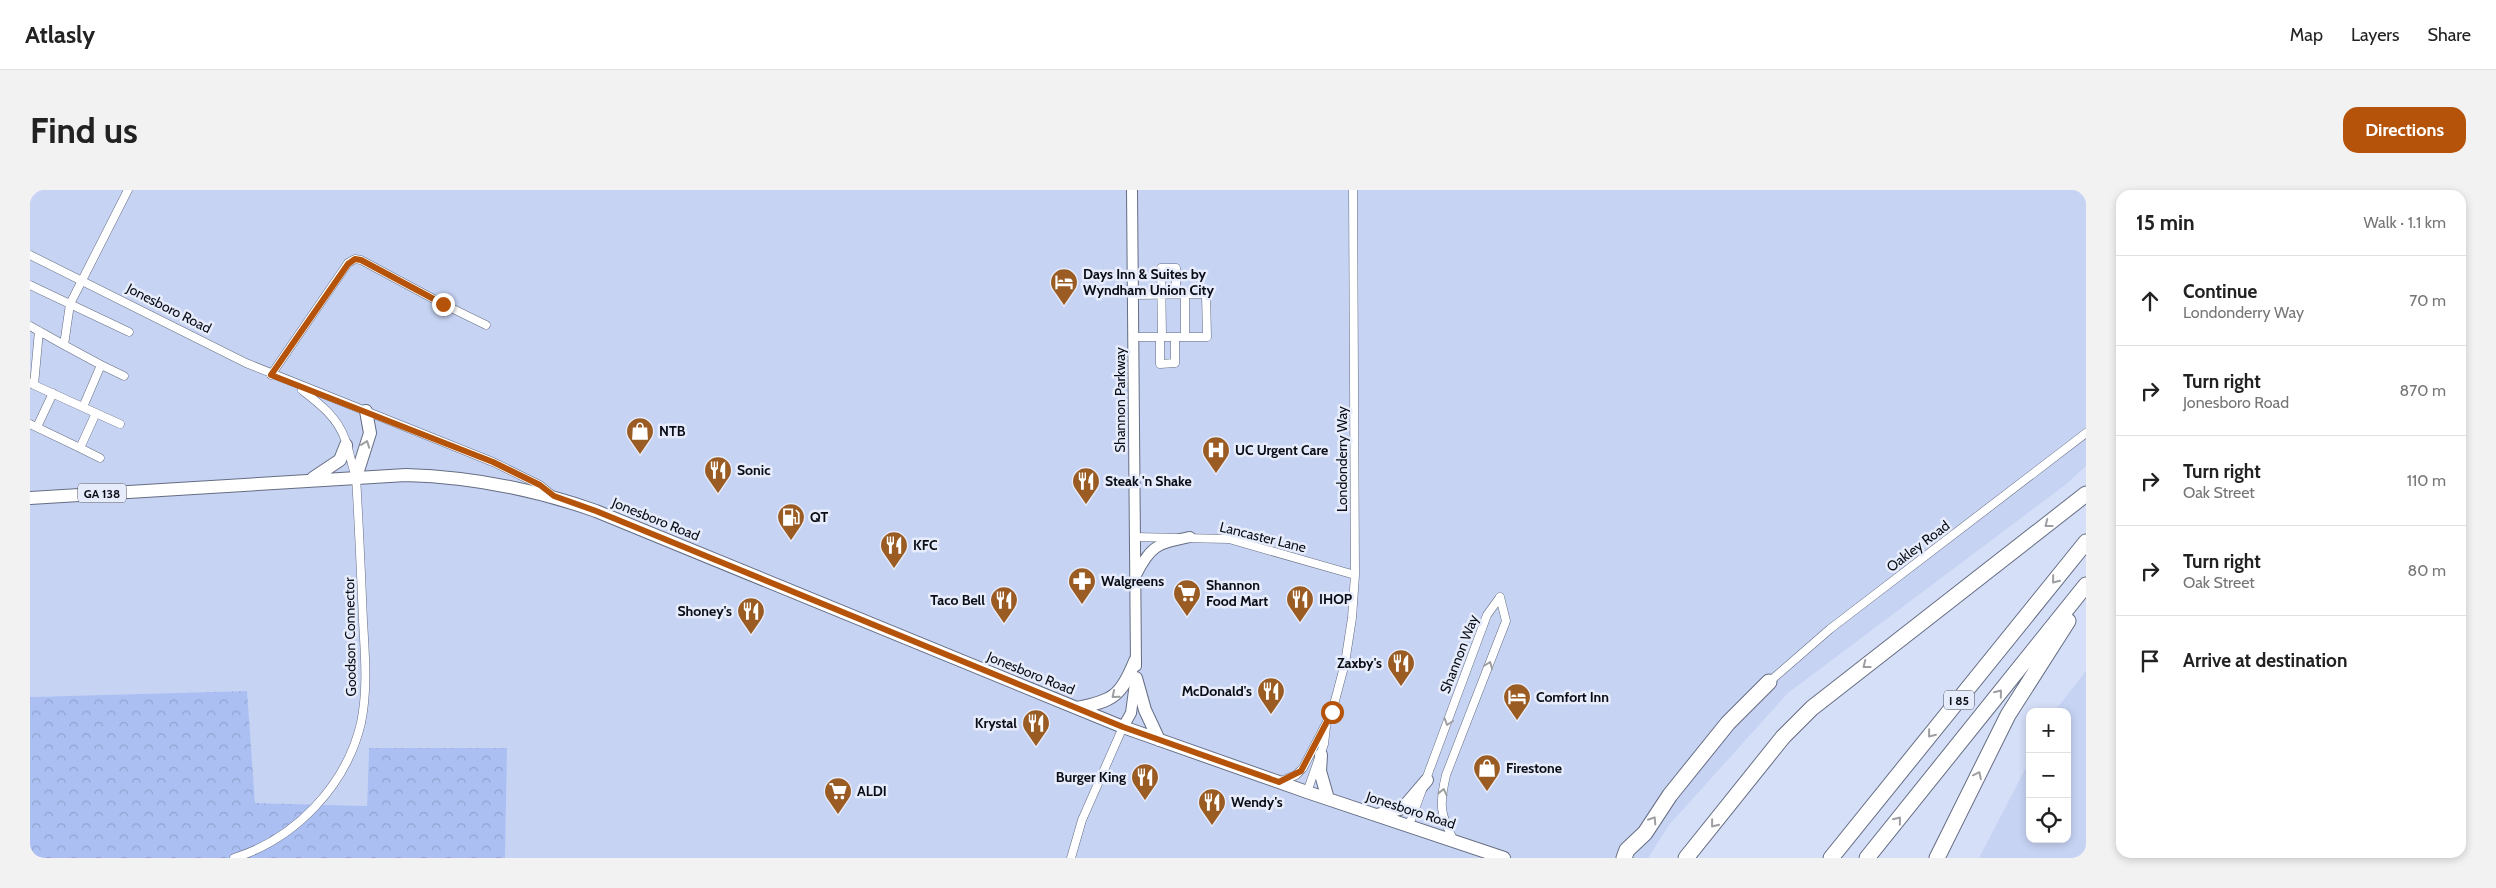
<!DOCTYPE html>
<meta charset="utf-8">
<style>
body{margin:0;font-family:Cabin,sans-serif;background:#f2f2f2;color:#222}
.controls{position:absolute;right:15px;bottom:15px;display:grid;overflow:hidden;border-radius:10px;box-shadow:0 2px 8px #0003}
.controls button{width:45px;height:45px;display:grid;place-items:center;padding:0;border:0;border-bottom:1px solid #e0e0e0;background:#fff;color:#222;font:25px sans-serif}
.stop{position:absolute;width:15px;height:15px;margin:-11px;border:4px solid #b45309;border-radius:50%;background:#fff}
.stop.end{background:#b45309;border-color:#fff;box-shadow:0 1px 5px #0008}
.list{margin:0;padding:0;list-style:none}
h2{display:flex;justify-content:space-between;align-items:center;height:65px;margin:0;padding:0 20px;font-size:21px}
h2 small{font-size:16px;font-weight:400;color:#767676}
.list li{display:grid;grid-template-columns:32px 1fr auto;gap:15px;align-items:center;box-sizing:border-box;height:90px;padding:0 20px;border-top:1px solid #e0e0e0}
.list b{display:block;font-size:19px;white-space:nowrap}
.list p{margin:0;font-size:16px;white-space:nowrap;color:#767676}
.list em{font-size:16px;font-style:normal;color:#767676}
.icon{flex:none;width:28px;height:28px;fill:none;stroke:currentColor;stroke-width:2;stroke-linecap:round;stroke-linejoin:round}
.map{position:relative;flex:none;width:2056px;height:668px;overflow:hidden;border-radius:15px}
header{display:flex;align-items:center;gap:30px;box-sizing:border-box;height:70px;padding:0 25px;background:#fff;border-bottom:1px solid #e0e0e0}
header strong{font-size:24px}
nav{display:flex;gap:28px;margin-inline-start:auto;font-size:18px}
.intro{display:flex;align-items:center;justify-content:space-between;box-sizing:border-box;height:120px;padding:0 30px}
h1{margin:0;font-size:35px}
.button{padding:12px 22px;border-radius:15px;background:#b45309;color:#fff;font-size:18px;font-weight:700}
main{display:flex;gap:30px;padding:0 30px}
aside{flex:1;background:#fff;border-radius:15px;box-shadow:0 2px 8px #0003}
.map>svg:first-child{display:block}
.built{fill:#c6d3f3}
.forest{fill:url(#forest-crowns)}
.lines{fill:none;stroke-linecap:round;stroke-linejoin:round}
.minor-casing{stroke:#656d83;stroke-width:9}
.tertiary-casing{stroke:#656d83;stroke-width:12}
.primary-casing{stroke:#656d83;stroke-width:14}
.motorway-casing{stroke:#656d83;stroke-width:17}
.minor{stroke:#fff;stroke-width:8}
.tertiary{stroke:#fff;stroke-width:10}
.primary{stroke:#fff;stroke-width:12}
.motorway{stroke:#fff;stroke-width:15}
.oneway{stroke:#9d9ea1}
.route{stroke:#b45309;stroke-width:6}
.labels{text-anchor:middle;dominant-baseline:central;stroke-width:5;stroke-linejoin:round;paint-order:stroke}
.shield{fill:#e6ecfb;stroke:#4c505a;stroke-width:1}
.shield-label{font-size:12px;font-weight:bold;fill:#0a0d15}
.poi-label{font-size:14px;font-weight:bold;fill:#0a0d15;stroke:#e6ecfb;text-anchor:start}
.street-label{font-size:14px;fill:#0a0d15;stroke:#e6ecfb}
</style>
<header>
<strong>Atlasly</strong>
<nav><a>Map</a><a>Layers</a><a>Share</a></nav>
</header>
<div class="intro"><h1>Find us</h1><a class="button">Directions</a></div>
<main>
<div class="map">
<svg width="2056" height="668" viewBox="0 0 2056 668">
<defs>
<pattern id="forest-crowns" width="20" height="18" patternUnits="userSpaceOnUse" patternTransform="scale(1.25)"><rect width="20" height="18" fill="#abbff3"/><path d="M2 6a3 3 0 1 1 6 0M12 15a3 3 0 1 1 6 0" fill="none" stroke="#92a3cf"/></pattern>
</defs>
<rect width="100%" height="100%" fill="#d5dff8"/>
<!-- built -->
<path class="built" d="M0,0H2056V276L2035,295L1758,503L1639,635L1618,668H475L476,558H339L337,616L225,613L216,501L0,507Z
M2056,481V668H1949L2000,570V649H2037V522H2024Z"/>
<!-- forest -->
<path class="forest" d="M217,501L225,613L337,616L339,558H477L475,668H0V507Z"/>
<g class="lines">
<!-- minor casing -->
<g class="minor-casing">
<path id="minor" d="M0,65L216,173L463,272L510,295L522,305
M0,95L99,142
M1155,104V147
M1103,105L1176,104L1177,147H1103
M0,136L34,155L40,114L98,0
M1130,147V174L1145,173V147
M1132,147L1131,78H1146V104
M34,155L71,175L53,217
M71,175L94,186
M241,185L318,73L325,69L331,70L413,114L456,135
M0,193L4,195L9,141
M4,195L90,234
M66,223L50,258L70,268
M0,234L50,258
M7,237L23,203
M1104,347L1199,349L1325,385
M1739,492L1800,439L2056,243
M1249,592L1266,585L1273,578L1302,522L1315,473L1322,428L1325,385L1323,0
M1277,602L1294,554L1296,537
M1379,635L1457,425L1470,407
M1424,651C1410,624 1409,615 1416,585L1476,431L1470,407
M204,668C265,649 316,596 331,533C338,499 335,465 333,431C331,383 329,335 326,287C321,274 320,262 315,249C307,227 290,214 272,200
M1041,668L1052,630L1093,537"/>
</g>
<!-- tertiary casing -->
<g class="tertiary-casing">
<path id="tertiary" d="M1102,0L1106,476
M1106,385C1121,355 1127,354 1160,347
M1093,537L1101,523L1105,493"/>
</g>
<!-- primary casing -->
<g class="primary-casing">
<path id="primary" d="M326,287L340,243L336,221
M283,288L310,270L316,255
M0,308L376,285C441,287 504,299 566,321L1093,537L1277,602L1474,668
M1106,488L1115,520L1129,550
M1047,518C1083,511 1091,506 1105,471
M1291,565L1290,581L1298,609
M1347,625L1373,618L1397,590"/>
</g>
<!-- motorway casing -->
<g class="motorway-casing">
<path id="motorway" d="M1594,668L1597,660L1615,643L1640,605L1698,533L1739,492
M1656,668L1753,547L1782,518L2056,304
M1801,668L2056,352
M1837,668L2056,395
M1907,668L1978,525L2038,431"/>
</g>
<!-- minor -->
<use href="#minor" class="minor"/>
<!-- tertiary -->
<use href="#tertiary" class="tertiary"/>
<!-- primary -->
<use href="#primary" class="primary"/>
<!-- motorway -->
<use href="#motorway" class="motorway"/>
</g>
<!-- one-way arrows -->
<defs><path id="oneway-chevron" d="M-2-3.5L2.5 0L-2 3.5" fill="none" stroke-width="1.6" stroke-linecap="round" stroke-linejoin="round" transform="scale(1.25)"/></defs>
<g class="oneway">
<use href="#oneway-chevron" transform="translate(336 254) rotate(-70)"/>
<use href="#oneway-chevron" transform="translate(2018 334) rotate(142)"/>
<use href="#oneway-chevron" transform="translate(2025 390) rotate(129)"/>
<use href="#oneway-chevron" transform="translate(1459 475) rotate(-69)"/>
<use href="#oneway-chevron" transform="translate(1836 475) rotate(142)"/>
<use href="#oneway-chevron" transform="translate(1969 503) rotate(-51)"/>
<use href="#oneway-chevron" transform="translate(1085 505) rotate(140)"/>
<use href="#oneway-chevron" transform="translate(1418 532) rotate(108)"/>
<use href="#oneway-chevron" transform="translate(1901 544) rotate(129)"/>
<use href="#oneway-chevron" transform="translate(1948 585) rotate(-64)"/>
<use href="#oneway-chevron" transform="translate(1413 602) rotate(-78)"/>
<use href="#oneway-chevron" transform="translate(1623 630) rotate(-57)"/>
<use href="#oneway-chevron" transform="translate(1868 630) rotate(-51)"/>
<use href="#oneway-chevron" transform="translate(1684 634) rotate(129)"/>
</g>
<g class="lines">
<!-- route -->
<path class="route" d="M413,114L331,70L325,69L318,74L241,185L463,272L510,295L524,306L566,321L1093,537L1249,592L1271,581L1302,522"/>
</g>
<!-- icons -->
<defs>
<g id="hotel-pin" transform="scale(1.4375)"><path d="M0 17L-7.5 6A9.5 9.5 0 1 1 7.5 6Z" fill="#9b5c24" stroke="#e6ecfb"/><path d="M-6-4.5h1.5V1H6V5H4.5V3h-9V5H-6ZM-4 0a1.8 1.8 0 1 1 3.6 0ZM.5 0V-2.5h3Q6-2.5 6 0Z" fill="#fff"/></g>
<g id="shop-pin" transform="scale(1.4375)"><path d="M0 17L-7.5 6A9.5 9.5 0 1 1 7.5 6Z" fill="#9b5c24" stroke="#e6ecfb"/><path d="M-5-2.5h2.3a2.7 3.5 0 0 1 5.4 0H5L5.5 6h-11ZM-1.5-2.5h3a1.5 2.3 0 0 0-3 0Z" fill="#fff"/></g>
<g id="hospital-pin" transform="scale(1.4375)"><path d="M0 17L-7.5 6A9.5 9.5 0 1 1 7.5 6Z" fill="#9b5c24" stroke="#e6ecfb"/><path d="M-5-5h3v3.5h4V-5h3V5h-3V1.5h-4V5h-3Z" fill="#fff"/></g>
<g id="restaurant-pin" transform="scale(1.4375)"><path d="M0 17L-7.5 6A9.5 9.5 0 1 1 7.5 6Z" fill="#9b5c24" stroke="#e6ecfb"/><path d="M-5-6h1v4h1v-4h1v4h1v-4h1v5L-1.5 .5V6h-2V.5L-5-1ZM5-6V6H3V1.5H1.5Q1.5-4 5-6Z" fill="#fff"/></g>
<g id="fuel-pin" transform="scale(1.4375)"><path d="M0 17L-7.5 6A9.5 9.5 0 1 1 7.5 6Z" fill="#9b5c24" stroke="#e6ecfb"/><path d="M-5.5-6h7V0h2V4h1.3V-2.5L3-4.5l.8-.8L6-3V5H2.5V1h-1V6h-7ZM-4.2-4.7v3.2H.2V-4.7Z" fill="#fff"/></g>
<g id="pharmacy-pin" transform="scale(1.4375)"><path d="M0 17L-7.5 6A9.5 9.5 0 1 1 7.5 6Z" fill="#9b5c24" stroke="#e6ecfb"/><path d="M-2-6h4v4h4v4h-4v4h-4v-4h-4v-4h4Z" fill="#fff"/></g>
<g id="supermarket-pin" transform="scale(1.4375)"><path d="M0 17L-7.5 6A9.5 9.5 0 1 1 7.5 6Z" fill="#9b5c24" stroke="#e6ecfb"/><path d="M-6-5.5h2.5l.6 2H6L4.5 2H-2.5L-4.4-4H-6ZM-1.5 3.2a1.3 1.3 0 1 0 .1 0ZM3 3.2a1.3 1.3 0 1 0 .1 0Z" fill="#fff"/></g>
</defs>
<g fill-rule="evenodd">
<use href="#hotel-pin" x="1034" y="92"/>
<use href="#shop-pin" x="610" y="241"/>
<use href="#hospital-pin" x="1186" y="260"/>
<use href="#restaurant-pin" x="688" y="280"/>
<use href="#restaurant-pin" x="1056" y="291"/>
<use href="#fuel-pin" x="761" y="327"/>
<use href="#restaurant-pin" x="864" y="355"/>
<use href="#pharmacy-pin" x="1052" y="391"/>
<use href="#supermarket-pin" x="1157" y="403"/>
<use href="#restaurant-pin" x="1270" y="409"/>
<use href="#restaurant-pin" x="974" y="410"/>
<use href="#restaurant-pin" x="721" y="421"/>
<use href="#restaurant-pin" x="1371" y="473"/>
<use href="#restaurant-pin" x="1241" y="501"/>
<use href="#hotel-pin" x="1487" y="507"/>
<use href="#restaurant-pin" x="1006" y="533"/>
<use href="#shop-pin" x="1457" y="578"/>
<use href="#restaurant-pin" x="1115" y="587"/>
<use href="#supermarket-pin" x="808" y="601"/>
<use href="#restaurant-pin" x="1182" y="612"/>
</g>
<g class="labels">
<!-- shield labels -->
<g class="shield">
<rect x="48" y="293.5" width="48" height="19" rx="4"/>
<rect x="1914" y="500.5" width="30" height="19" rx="4"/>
</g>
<g class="shield-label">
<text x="72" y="303">GA 138</text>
<text x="1929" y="510">I 85</text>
</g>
<!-- poi labels -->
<g class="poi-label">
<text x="1053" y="84">Days Inn &amp; Suites by<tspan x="1053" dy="16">Wyndham Union City</tspan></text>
<text x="629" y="241">NTB</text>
<text x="1205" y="260">UC Urgent Care</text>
<text x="707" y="280">Sonic</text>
<text x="1075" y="291">Steak 'n Shake</text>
<text x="780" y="327">QT</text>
<text x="883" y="355">KFC</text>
<text x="1071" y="391">Walgreens</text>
<text x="1176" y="395">Shannon<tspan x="1176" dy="16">Food Mart</tspan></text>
<text x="1289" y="409">IHOP</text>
<text x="955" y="410" text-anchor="end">Taco Bell</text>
<text x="702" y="421" text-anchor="end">Shoney's</text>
<text x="1352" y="473" text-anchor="end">Zaxby's</text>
<text x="1222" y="501" text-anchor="end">McDonald's</text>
<text x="1506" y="507">Comfort Inn</text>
<text x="987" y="533" text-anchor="end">Krystal</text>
<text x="1476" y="578">Firestone</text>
<text x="1096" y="587" text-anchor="end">Burger King</text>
<text x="827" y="601">ALDI</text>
<text x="1201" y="612">Wendy's</text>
</g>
<!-- street labels -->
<g class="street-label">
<text transform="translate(139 118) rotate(27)">Jonesboro Road</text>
<text transform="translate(1090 210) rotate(-90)">Shannon Parkway</text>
<text transform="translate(1312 269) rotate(-90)">Londonderry Way</text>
<text transform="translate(626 329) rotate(22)">Jonesboro Road</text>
<text transform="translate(1233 347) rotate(14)">Lancaster Lane</text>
<text transform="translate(1888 356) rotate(-37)">Oakley Road</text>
<text transform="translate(320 447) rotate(-91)">Goodson Connector</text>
<text transform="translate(1429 464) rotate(-69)">Shannon Way</text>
<text transform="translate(1001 483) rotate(22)">Jonesboro Road</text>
<text transform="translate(1381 620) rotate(18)">Jonesboro Road</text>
</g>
</g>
</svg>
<div class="controls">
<button>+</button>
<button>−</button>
<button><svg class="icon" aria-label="locate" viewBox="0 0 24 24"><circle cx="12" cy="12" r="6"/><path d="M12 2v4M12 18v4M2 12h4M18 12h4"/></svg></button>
</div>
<div class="stop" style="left:1302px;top:522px"></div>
<div class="stop end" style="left:413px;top:114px"></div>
</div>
<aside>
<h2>15 min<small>Walk · 1.1 km</small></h2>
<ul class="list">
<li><svg class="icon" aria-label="ahead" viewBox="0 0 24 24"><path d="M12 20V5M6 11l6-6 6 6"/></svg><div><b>Continue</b><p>Londonderry Way</p></div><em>70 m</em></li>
<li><svg class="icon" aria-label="right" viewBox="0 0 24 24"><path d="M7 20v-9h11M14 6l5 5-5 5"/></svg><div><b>Turn right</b><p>Jonesboro Road</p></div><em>870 m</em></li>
<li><svg class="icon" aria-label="right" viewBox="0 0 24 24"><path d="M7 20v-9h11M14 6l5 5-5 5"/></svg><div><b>Turn right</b><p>Oak Street</p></div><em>110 m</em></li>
<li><svg class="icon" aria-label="right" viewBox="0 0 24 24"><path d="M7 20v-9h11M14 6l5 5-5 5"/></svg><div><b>Turn right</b><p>Oak Street</p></div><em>80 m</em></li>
<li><svg class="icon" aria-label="arrive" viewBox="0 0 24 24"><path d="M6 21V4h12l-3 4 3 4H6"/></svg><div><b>Arrive at destination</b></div></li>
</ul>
</aside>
</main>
